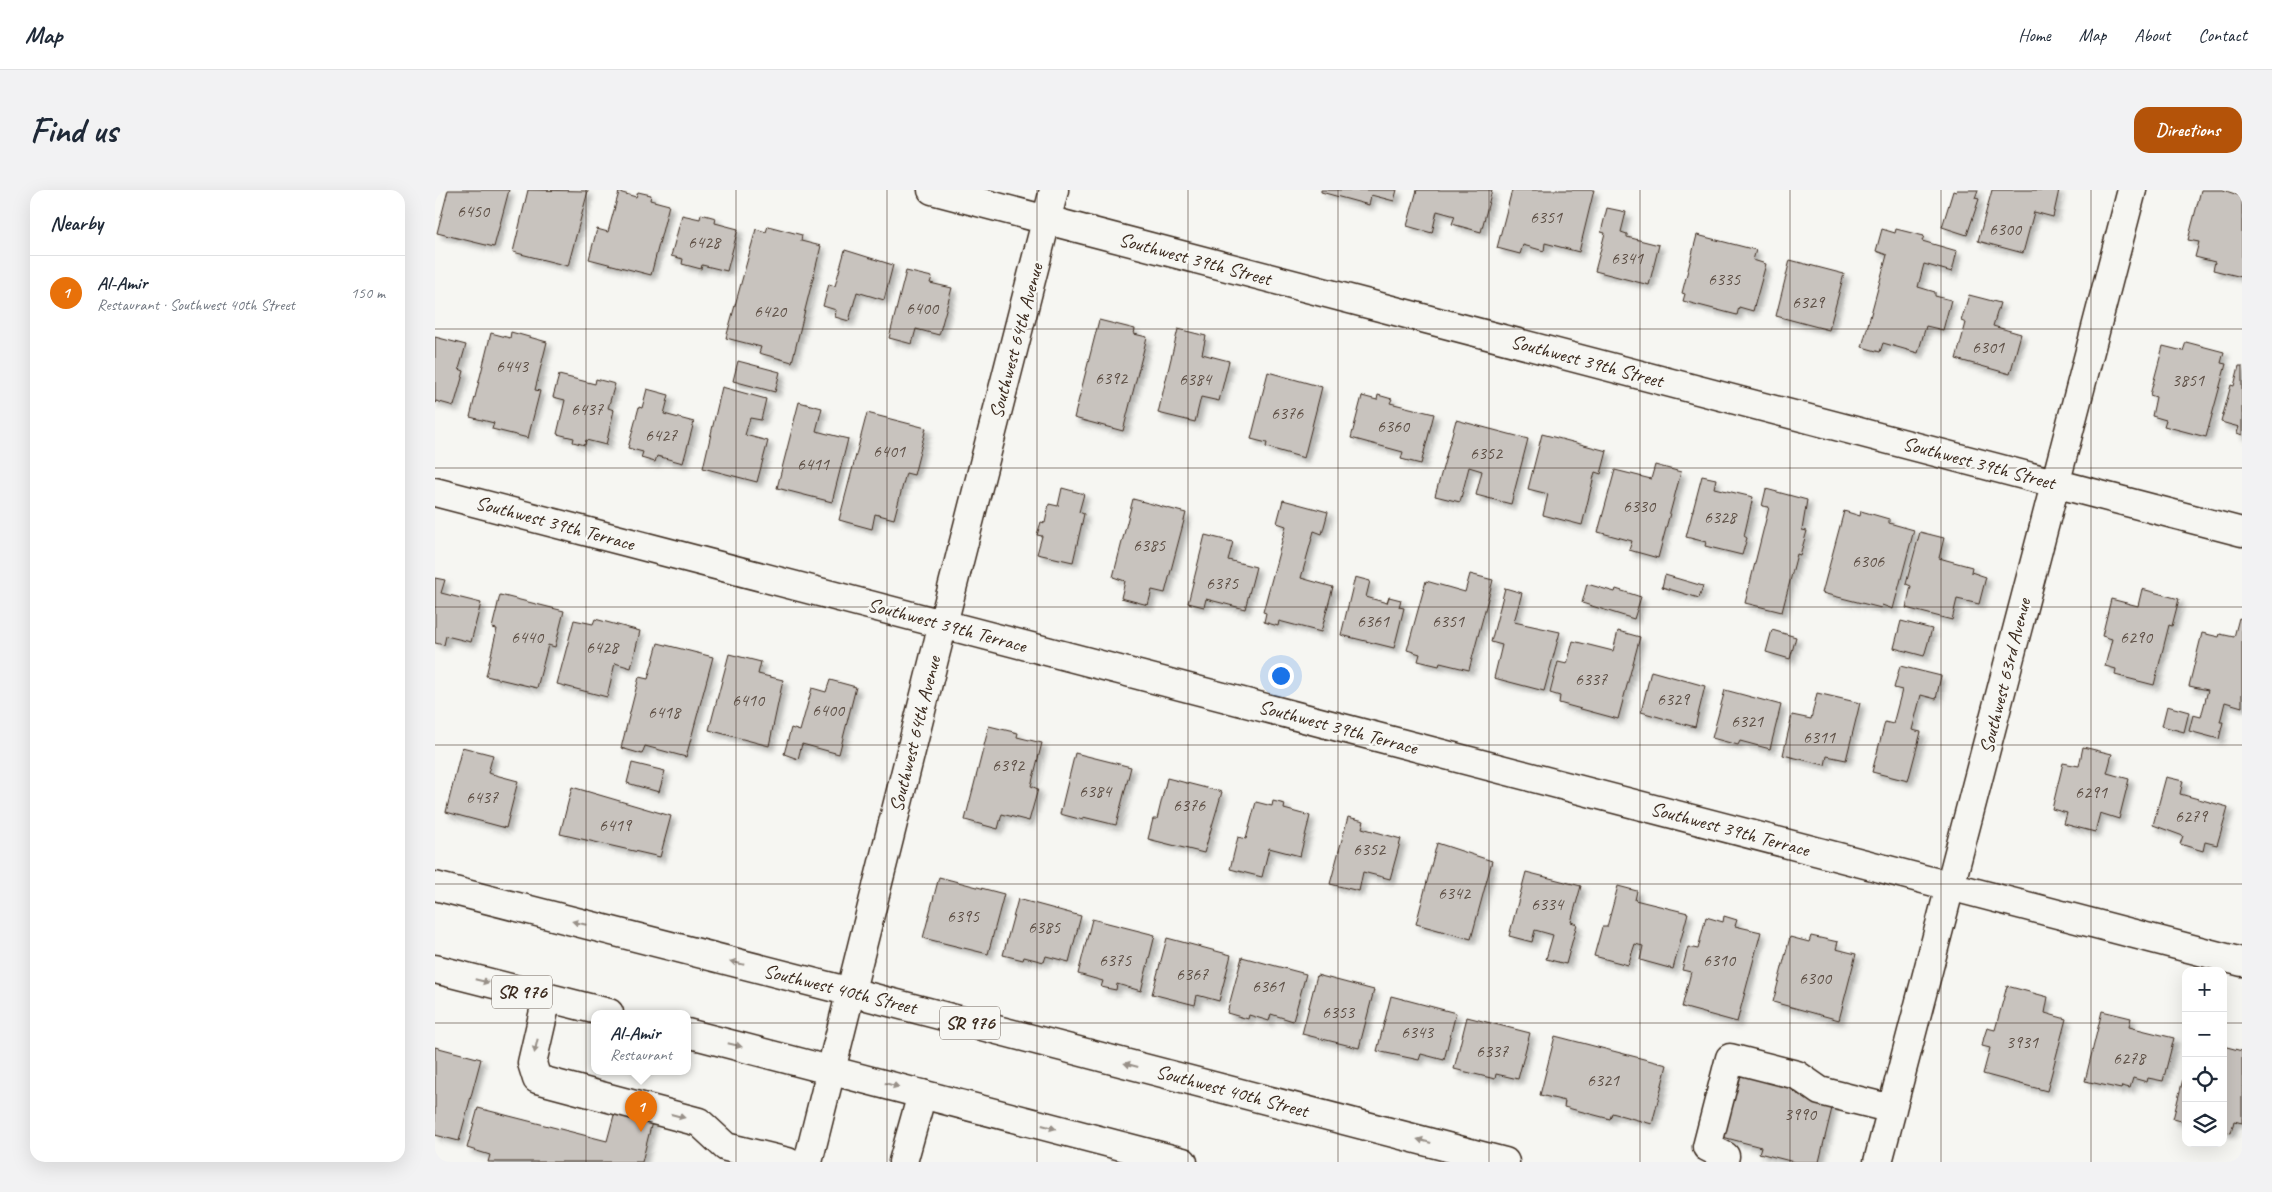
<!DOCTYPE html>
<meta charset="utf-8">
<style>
body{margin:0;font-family:Caveat,sans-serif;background:#f2f2f3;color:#1f2937}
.controls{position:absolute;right:15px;bottom:15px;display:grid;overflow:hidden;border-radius:10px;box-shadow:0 5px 20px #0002}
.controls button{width:45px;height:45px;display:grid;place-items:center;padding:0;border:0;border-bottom:1px solid #e0e1e3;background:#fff;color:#1f2937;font:25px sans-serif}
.you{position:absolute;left:845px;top:485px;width:18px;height:18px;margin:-12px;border:4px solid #fff;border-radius:50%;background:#1a73e8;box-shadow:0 0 0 8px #1a73e833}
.badge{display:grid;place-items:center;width:32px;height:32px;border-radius:50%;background:#b45309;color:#fff;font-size:16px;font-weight:700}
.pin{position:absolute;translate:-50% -41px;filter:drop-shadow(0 1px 2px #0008)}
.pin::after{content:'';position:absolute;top:26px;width:18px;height:15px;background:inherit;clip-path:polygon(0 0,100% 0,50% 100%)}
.popup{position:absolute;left:156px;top:820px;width:100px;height:65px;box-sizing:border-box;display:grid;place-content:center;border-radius:10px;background:#fff;filter:drop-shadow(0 1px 4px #0005);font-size:16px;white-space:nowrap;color:#747a83}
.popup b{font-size:19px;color:#1f2937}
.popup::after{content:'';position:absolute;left:50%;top:100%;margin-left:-10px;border:10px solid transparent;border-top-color:#fff}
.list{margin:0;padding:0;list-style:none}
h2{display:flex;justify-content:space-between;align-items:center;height:65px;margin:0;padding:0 20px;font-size:21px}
h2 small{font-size:16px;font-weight:400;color:#747a83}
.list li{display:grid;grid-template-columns:32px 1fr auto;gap:15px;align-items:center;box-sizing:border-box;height:75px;padding:0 20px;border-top:1px solid #e0e1e3}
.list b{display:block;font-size:19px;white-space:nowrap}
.list p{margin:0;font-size:16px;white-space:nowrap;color:#747a83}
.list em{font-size:16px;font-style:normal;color:#747a83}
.icon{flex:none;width:28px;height:28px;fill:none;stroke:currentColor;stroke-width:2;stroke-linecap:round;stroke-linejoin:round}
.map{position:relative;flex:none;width:1807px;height:972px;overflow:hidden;border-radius:15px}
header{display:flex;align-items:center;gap:30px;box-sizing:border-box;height:70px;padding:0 25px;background:#fff;border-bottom:1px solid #e0e1e3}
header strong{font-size:24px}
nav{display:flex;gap:28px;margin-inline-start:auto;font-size:18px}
.intro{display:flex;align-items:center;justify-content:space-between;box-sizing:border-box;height:120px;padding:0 30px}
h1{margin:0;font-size:35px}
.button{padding:12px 22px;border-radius:15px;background:#b45309;color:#fff;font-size:18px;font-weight:700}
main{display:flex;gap:30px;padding:0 30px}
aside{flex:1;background:#fff;border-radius:15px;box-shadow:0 5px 20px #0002}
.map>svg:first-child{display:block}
.building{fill:#c8c3be;stroke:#3b2a1e;filter:url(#shadow)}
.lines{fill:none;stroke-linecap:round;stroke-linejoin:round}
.minor-casing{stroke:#3b2a1e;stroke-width:31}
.major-casing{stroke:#3b2a1e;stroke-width:31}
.minor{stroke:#f6f6f2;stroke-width:28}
.major{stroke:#f6f6f2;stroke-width:28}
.oneway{fill:#989088}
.grid{fill:none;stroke:#3b2a1e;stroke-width:1;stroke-opacity:0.55}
.labels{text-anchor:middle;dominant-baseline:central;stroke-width:5;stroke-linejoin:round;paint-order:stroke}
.number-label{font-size:18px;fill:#5e5046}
.shield{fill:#f6f6f2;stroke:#73675e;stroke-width:1}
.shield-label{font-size:19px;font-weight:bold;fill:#3b2a1e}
.street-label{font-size:20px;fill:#3b2a1e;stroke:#f6f6f2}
</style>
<header>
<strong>Map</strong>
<nav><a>Home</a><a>Map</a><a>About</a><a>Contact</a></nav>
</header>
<div class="intro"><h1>Find us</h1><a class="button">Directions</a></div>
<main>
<aside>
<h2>Nearby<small></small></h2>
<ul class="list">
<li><span class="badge" style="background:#e8710a">1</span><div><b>Al-Amir</b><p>Restaurant · Southwest 40th Street</p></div><em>150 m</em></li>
</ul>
</aside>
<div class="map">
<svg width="1807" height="972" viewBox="0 0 1807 972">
<defs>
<filter id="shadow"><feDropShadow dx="4.5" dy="4.5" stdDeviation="2.5" flood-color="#0004"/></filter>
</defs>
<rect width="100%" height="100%" fill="#f6f6f2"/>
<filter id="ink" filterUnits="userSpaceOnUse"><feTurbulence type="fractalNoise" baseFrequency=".02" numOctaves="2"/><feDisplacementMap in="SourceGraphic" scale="10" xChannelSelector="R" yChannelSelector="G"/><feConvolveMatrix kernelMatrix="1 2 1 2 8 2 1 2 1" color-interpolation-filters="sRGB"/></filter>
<g filter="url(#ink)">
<!-- building -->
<path class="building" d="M13,0H74L59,57L2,43Z
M93,0L153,1L133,76L78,62Z
M886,0H962L959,11L936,5L934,15L886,2Z
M982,0H1057L1046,42L1017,34L1020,26L1002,21L997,43L972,36Z
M1077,0H1159L1144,62L1110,53L1109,61L1088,55L1085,64L1062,58Z
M1522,0H1543L1540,8L1544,9L1532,45L1507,37L1518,1L1521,2Z
M1557,0H1624L1618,27L1599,22L1588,63L1543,51Z
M1766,0H1788L1806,6L1807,1V87L1778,80L1780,72L1760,67L1764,52L1753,50Z
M184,2L201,7L203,2L216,5L215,10L234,15L216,85L154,69L162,39L173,42Z
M1172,18L1191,22L1186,42L1192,44V47L1224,55L1214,95L1160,81L1170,43L1166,42Z
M266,24L281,28L280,33L303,39L292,81L267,75L266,79L247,74L248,69L236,66L247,25L265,29Z
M333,36L367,45L366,51L386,56L357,172L324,163L326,157L291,148L321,39L331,42Z
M1447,39L1460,43L1461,39L1489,46L1487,51L1522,61L1517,82L1489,74L1483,97L1500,102V106L1516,110L1508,140L1491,136L1483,163L1448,153L1445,162L1427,157L1452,65L1441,61Z
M1262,45L1321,60L1318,70L1331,74L1318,121L1304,117L1302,125L1248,111L1250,104L1247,103Z
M410,60L458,75L449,110L422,102L414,131L400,127L401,120L388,116L394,94L400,96Z
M1355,70L1409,84L1394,140L1341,126Z
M471,81L497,87L495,93L517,98L504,145L481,139L477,154L454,148Z
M1534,105L1565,113L1558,136L1586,144L1575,184L1521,169L1531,133L1526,131Z
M664,130L700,139L699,144L712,147L688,241L639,228Z
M743,139L771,146L767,164L794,171L784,211L766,207L760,232L723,223Z
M76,142L112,152L100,200L105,201L93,248L57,239L59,233L35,227L56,143L75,148Z
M0,147L31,155L24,179L29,181L19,216L1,211L0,214Z
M1751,152L1789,162L1786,173L1791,174L1771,247L1729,236L1731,230L1717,226L1721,207L1715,205L1728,156L1748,161Z
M303,171L345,182L340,202L298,191Z
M1804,176H1807V245L1802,243L1804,237L1786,232L1796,195L1799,196Z
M833,182L887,197L869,268L831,257L832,253L816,249Z
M124,185L160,194L161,189L180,194L173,218L179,220L171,255L151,250L150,255L138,252L139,248L122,244L130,210L118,207Z
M287,197L331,209L326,230L315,228L310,245L333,251L322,292L268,278Z
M212,199L234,205L229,224L259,232L248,273L222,266L220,272L206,268L208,262L193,258L204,217L207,218Z
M943,205L957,209L955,213L999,224L986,274L966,269L968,262L916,248L927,206L942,210Z
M364,212L387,218L381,241L413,249L397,312L342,298Z
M432,223L491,238L479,285L471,283L459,329L440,324L437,339L404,330Z
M1021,230L1093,249L1076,314L1041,305L1047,281L1034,277L1025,312L1000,306Z
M1107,244L1172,261L1166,284L1160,282L1147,335L1108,325L1113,304L1093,299Z
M1220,275L1246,282L1223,368L1194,360L1197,351L1163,342L1180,280L1216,289Z
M1267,286L1281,289L1279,298L1318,307L1309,346L1312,348L1307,365L1270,356L1271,352L1251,347Z
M627,298L649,304L644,322L649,324L638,372L602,364L607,346L602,345L606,332L610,333L614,314L623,316Z
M1331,299L1372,310L1367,340L1372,341L1365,365L1362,364L1347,422L1310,413L1334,317L1327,316Z
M698,309L751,323L730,403L717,400L713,415L686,408L690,391L678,387Z
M848,310L893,322L887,344L879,341L866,388L898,397L886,442L844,431L843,436L829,432L831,423L828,422L851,336L842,333Z
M1409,321L1425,326L1426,321L1454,329V333L1479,340L1458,419L1447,415L1446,418L1387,403Z
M1485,342L1509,348L1504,368L1537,377L1536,382L1551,387L1544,414L1522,409L1517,430L1471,418L1476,396L1471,394Z
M770,345L798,352L793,370L821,377L810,419L771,409L769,417L753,413Z
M1035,384L1058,390L1034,480L1005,473L1004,476L983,471L985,464L972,460L991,391L1030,402Z
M1230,385L1268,396L1264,408L1227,397Z
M920,387L935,391L931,407L952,413L954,407L966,410L964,417L969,418L959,458L906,445Z
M0,388L10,390L6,403L46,413L36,452L11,446L9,455L0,453Z
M1152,394L1180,402L1181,399L1206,407L1199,429L1147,413Z
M1070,398L1087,403L1079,432L1125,442L1109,501L1059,488L1067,455L1056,452Z
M1707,399L1744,409L1737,436L1734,435L1719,495L1680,485L1681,479L1670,476L1677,449L1667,446L1676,409L1703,416Z
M65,405L129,421L120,457L113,455L102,498L51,486L62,439L57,438Z
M1804,428L1807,429V517L1790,512L1785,532H1788L1784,549L1754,541L1758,525L1766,527L1773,500L1754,496L1767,443L1784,447L1785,444L1799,447Z
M160,429L205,441L196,478L180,473L172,507L122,494L139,430L158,434Z
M1466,431L1497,439L1489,466L1459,458Z
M1337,440L1361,447L1355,469L1331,462Z
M1183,441L1205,447L1183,529L1124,513L1125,506L1115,503L1123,472L1132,474L1138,451L1178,461Z
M223,453L278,467L251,567L210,556L207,564L186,558L204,487L213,489Z
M294,464L326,472L323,484L348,490L334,556L274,540Z
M1465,476L1506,486L1501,509L1486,505L1477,540L1486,542L1473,591L1437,582L1450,532L1458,534L1467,500L1459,498Z
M1216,481L1270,496L1260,537L1206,522Z
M395,490L421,497L404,564L367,554L363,569L349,564L356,538L365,541L377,498L391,502Z
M1290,500L1346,515L1335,559L1305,551L1303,555L1277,548Z
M1382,503L1425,513L1411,570L1392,566L1390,575L1348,565L1357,525L1376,529Z
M1732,516L1754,522L1749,542L1727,536Z
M554,536L583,543L582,547L607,553L596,596L603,599L594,631L567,624L563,639L530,630Z
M27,557L58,565L53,583L83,591L71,638L11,622Z
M1648,557L1677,564L1672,583L1694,589L1684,629L1665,623L1660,642L1629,634L1632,623L1617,619L1628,573L1644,576Z
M640,563L696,577L681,635L648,627V630L625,624Z
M197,573L230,581L224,602L192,593Z
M1731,587L1748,591L1745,604L1793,617L1782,655L1770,652L1768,661L1745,654L1748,646L1718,635Z
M732,588L787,602L769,663L713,649L718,629H722Z
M137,597L236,626L225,667L125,644Z
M838,611L850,614L849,619L875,626L865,666L834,658L827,687L795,679L803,647L811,649L821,612L837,616Z
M913,627L929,631L927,638L966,649L955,689L928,682L924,701L895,694Z
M1002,653L1057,671L1036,749L981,734Z
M1091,682L1146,696L1136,732L1142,734L1131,774L1111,769L1118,745L1100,740L1097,752L1074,746Z
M504,687L569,704L553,764L488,748Z
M1183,696L1202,701L1200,710L1253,723L1238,779L1205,770L1208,756L1200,754L1193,775L1159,766L1167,737H1172Z
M583,709L646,726L634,772L611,766L609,772L589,767L588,770L568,765Z
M1289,726L1302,730L1300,736L1326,742L1302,832L1247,817L1256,782L1247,780L1253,757L1263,759L1271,727L1288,732Z
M657,729L720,745L706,801L682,794L681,800L666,797L668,791L643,784Z
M1376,746L1403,752L1401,759L1421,764L1404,830L1338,812L1355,747L1374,752Z
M732,748L796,765L784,811L762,805L760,815L717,804Z
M807,767L871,784L858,831L836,824L834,831L814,825L813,829L792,823Z
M882,785L939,800L924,858L867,844Z
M1572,796L1613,807L1610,823L1631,829L1612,901L1548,884L1555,858L1547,856L1549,847L1552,838L1560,840Z
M956,806L1021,823L1009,870L986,864L984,870L942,861Z
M1667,821L1696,828L1694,837L1739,848L1728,891L1713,888L1712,892L1698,888L1695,898L1687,896L1686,899L1650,891Z
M1032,827L1095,843L1083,889L1061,884L1060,889L1019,879Z
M1120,846L1232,875L1217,934L1177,923L1175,929L1129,917L1130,911L1105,905Z
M1788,856L1807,861V933L1799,931L1796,943L1788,941Z
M0,857L46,869L24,951L0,945Z
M1751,877V932L1738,929Z
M1297,878L1365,895L1362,904L1398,914L1384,972H1359L1324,963L1326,957L1280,945Z
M182,914L219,924L207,972H53L55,965L32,958L43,918L172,951Z"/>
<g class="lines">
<!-- minor casing -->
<g class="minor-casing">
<path id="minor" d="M497,0L1807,342
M0,302L1807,772
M112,808L97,873L102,889L264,932L291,957L353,972
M373,972L500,465L619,0
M468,972L487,904
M1288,972L1290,966L1272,957L1295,868L1362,885L1385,901L1457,919
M1443,972L1697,0"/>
</g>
<!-- major casing -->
<g class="major-casing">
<path id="major" d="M0,696L416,802L1070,972
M0,779L174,823
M252,843L748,972"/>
</g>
<!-- minor -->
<use href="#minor" class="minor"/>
<!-- major -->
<use href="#major" class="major"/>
</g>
<!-- one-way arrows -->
<defs><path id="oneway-solid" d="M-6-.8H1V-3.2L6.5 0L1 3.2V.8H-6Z" transform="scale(1.25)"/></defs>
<g class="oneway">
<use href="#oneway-solid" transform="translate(144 733) rotate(-166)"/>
<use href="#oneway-solid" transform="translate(302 773) rotate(-166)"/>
<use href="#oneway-solid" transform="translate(47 791) rotate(14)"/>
<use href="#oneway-solid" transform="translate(300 855) rotate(14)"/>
<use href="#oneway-solid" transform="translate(101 856) rotate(103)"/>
<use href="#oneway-solid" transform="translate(696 875) rotate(-165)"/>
<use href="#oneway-solid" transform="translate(457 895) rotate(16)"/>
<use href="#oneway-solid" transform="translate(243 926) rotate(15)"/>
<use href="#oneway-solid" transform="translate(614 937) rotate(15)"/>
<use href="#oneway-solid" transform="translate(989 951) rotate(-165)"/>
</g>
</g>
<!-- grid -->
<path class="grid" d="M151,0V972M301,0V972M452,0V972M602,0V972M753,0V972M903,0V972M1054,0V972M1205,0V972M1355,0V972M1506,0V972M1656,0V972M0,139H1807M0,278H1807M0,417H1807M0,555H1807M0,694H1807M0,833H1751M1788,833H1807"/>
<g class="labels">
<!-- number labels -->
<g class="number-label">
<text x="38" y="21">6450</text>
<text x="1111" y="27">6351</text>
<text x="1570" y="39">6300</text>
<text x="269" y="52">6428</text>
<text x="1192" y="68">6341</text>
<text x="1289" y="89">6335</text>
<text x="1373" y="112">6329</text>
<text x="487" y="118">6400</text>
<text x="335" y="121">6420</text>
<text x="1553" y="157">6301</text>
<text x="77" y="176">6443</text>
<text x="676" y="188">6392</text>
<text x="760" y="189">6384</text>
<text x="1753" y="190">3851</text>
<text x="152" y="219">6437</text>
<text x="852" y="223">6376</text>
<text x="958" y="236">6360</text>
<text x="226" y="245">6427</text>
<text x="454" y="261">6401</text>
<text x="1051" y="263">6352</text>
<text x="378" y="274">6411</text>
<text x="1204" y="316">6330</text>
<text x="1285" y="327">6328</text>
<text x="714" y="355">6385</text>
<text x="1433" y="371">6306</text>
<text x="787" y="393">6375</text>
<text x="938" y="431">6361</text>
<text x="1013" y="431">6351</text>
<text x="92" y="447">6440</text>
<text x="1701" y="447">6290</text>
<text x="167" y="457">6428</text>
<text x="1156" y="489">6337</text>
<text x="1238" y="509">6329</text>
<text x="313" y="510">6410</text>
<text x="393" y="520">6400</text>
<text x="229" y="522">6418</text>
<text x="1312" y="531">6321</text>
<text x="1384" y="547">6311</text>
<text x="573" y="575">6392</text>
<text x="660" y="601">6384</text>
<text x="1656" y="602">6291</text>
<text x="47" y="607">6437</text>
<text x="754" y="615">6376</text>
<text x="1756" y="626">6279</text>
<text x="180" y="635">6419</text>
<text x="934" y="659">6352</text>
<text x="1019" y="703">6342</text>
<text x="1112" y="714">6334</text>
<text x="528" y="726">6395</text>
<text x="609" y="737">6385</text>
<text x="680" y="770">6375</text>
<text x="1284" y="770">6310</text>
<text x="757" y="784">6367</text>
<text x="1380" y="788">6300</text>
<text x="833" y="796">6361</text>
<text x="903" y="822">6353</text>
<text x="982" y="842">6343</text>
<text x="1587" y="852">3931</text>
<text x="1057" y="861">6337</text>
<text x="1694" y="868">6278</text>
<text x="1168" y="890">6321</text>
<text x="1365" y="924">3990</text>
</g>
<!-- shield labels -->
<g class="shield">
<rect x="57" y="785.5" width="60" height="33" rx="4"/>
<rect x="505" y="816.5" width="60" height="33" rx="4"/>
</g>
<g class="shield-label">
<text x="87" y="802">SR 976</text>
<text x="535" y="833">SR 976</text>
</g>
<!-- street labels -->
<g class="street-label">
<text transform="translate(760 69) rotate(15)">Southwest 39th Street</text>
<text transform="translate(581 151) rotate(-75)">Southwest 64th Avenue</text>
<text transform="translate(1152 171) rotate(15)">Southwest 39th Street</text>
<text transform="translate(1544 273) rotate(15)">Southwest 39th Street</text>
<text transform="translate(120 333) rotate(15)">Southwest 39th Terrace</text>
<text transform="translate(512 435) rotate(15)">Southwest 39th Terrace</text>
<text transform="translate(1570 486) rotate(-76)">Southwest 63rd Avenue</text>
<text transform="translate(903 537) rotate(15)">Southwest 39th Terrace</text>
<text transform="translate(480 544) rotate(-76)">Southwest 64th Avenue</text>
<text transform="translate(1295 639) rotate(15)">Southwest 39th Terrace</text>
<text transform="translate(405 799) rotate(14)">Southwest 40th Street</text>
<text transform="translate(797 901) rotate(15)">Southwest 40th Street</text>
</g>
</g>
</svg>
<div class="controls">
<button>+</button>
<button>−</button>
<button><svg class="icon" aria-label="locate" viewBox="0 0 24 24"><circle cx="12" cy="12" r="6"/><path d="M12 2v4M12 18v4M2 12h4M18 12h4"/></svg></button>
<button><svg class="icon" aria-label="layers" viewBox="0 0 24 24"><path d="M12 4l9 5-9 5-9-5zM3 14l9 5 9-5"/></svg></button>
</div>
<div class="you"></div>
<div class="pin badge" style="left:206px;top:942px;background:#e8710a">1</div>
<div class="popup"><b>Al-Amir</b>Restaurant</div>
</div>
</main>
